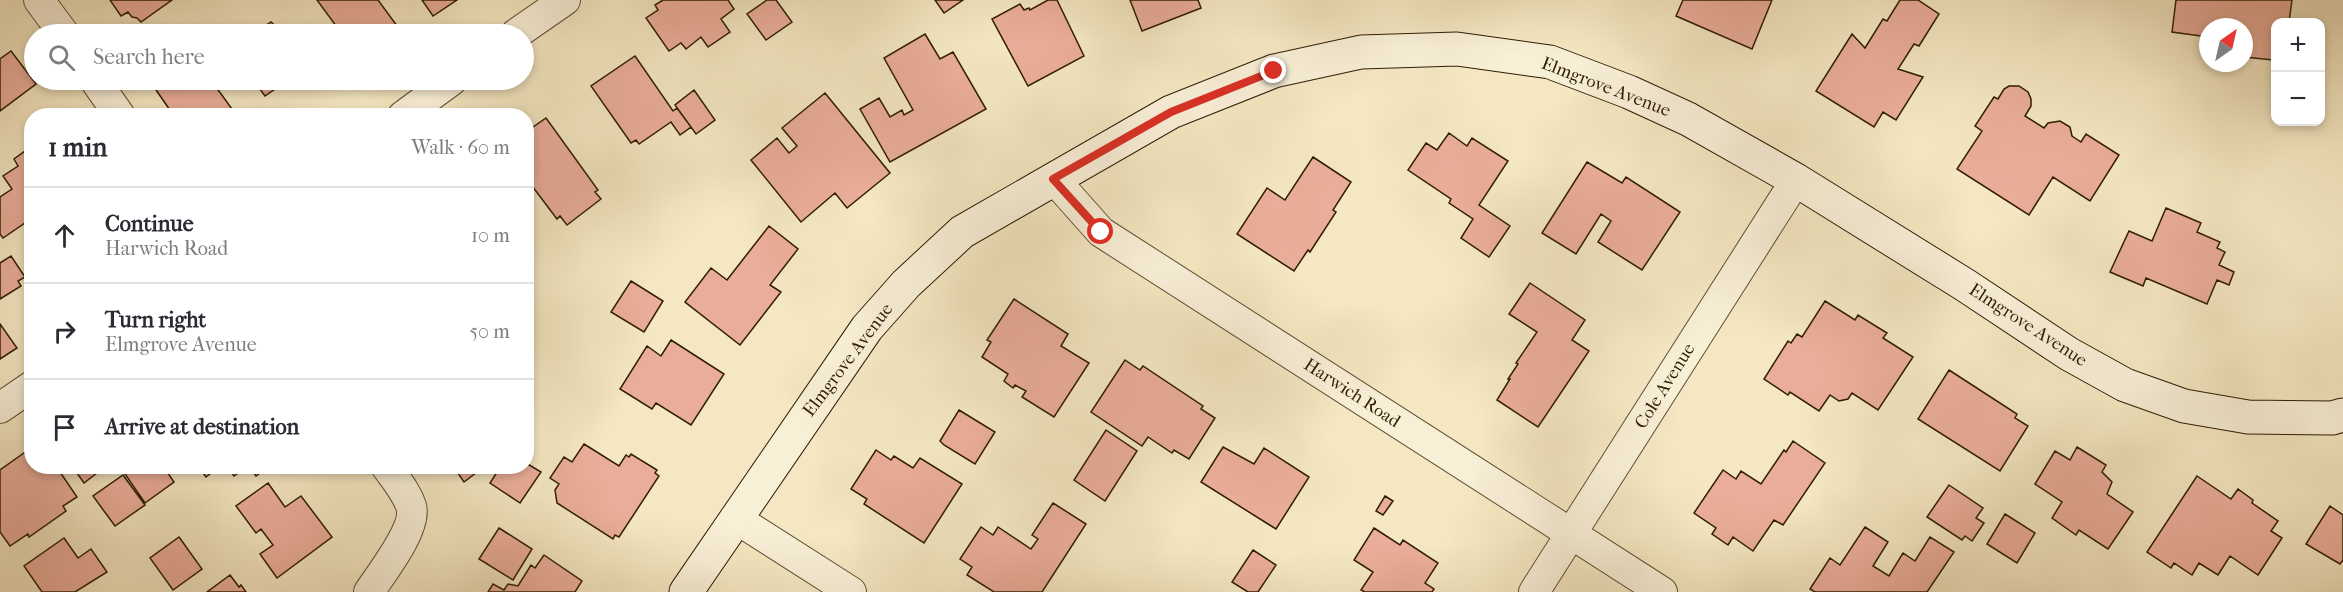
<!DOCTYPE html>
<meta charset="utf-8">
<style>
body{margin:0;font-family:"IM FELL French Canon",serif;background:#f7f7f7;color:#2b2b33}
.controls{position:absolute;right:18px;top:18px;display:grid;overflow:hidden;border-radius:12px;box-shadow:0 3px 9px #0003}
.controls button{width:54px;height:54px;display:grid;place-items:center;padding:0;border:0;border-bottom:2px solid #e1e1e2;background:#fff;color:#2b2b33;font:30px sans-serif}
.compass{position:absolute;left:2199px;top:18px;width:54px;height:54px;border-radius:50%;background:#fff;box-shadow:0 3px 9px #0003;rotate:34deg}
.stop{position:absolute;width:18px;height:18px;margin:-14px;border:4px solid #d93025;border-radius:50%;background:#fff}
.stop.end{background:#d93025;border-color:#fff;box-shadow:0 2px 6px #0008}
.list{margin:0;padding:0;list-style:none}
h2{display:flex;justify-content:space-between;align-items:center;height:78px;margin:0;padding:0 24px;font-size:26px}
h2 small{font-size:20px;font-weight:400;color:#7c7c81}
.list li{display:grid;grid-template-columns:39px 1fr auto;gap:18px;align-items:center;box-sizing:border-box;height:96px;padding:0 24px;border-top:2px solid #e1e1e2}
.list b{display:block;font-size:22px;white-space:nowrap}
.list p{margin:0;font-size:20px;white-space:nowrap;color:#7c7c81}
.list em{font-size:20px;font-style:normal;color:#7c7c81}
.icon{flex:none;width:33px;height:33px;fill:none;stroke:currentColor;stroke-width:2;stroke-linecap:round;stroke-linejoin:round}
.map{position:relative;flex:none;width:2343px;height:592px;overflow:hidden}
.search{position:absolute;background:#fff;box-shadow:0 3px 9px #0003;left:24px;top:24px;width:510px;height:66px;display:flex;align-items:center;gap:15px;box-sizing:border-box;padding:0 21px;border-radius:33px;color:#7c7c81;font-size:22px}
.panel{position:absolute;background:#fff;box-shadow:0 3px 9px #0003;left:24px;top:108px;width:510px;height:366px;border-radius:24px}
.map>svg:first-child{display:block}
.building{fill:#eaad99;stroke:#2f1d04;stroke-width:1.5}
.lines{fill:none;stroke-linecap:round;stroke-linejoin:round}
.street-casing{stroke:#605033;stroke-width:32}
.secondary-casing{stroke:#2f1d04;stroke-width:35}
.street{stroke:#f8efd7;stroke-width:30}
.secondary{stroke:#f8efd7;stroke-width:33}
.route{stroke:#d93025;stroke-width:8}
.labels{text-anchor:middle;dominant-baseline:central;stroke-width:4.5;stroke-linejoin:round;paint-order:stroke}
.street-label{font-size:18px;fill:#2f1d04;stroke:#f8efd7}
</style>
<div class="map">
<svg width="2343" height="592" viewBox="0 0 2343 592">
<rect width="100%" height="100%" fill="#f4e7c1"/>
<filter id="stains"><feTurbulence type="fractalNoise" baseFrequency=".00333" numOctaves="4"/><feColorMatrix values="0 0 0 0 .2 0 0 0 0 .09 0 0 0 0 .02 0 0 0 .5 -.17"/></filter>
<radialGradient id="worn" r=".72"><stop offset=".6" stop-color="#630" stop-opacity="0"/><stop offset="1" stop-color="#630" stop-opacity=".3"/></radialGradient>
<!-- building -->
<path class="building" d="M110,0H172L141,22L137,18L132,17L128,12L121,16Z
M317,0H378L403,34H342Z
M422,0H457L433,16Z
M663,0H728L734,9L721,19L730,32L708,47L701,37L686,49L681,43L669,51L646,18L658,10L655,5Z
M767,0H776L792,22L766,40L747,14Z
M935,0H963L944,13Z
M1048,0H1057L1084,56L1028,86L992,19L1020,4L1024,10L1029,8L1030,10Z
M1130,0H1198L1201,8L1142,31Z
M1683,0H1772L1752,49L1676,16Z
M1900,0H1918L1939,14L1919,46L1914,44L1898,69L1923,77L1896,120L1883,112L1874,127L1816,91L1852,34L1865,48L1883,19L1887,21Z
M2176,0H2292L2289,22H2276L2273,60L2244,57V27H2208V37L2172,32Z
M271,22L284,34H253Z
M925,34L940,59L953,52L986,109L890,162L860,109L879,98L890,117L902,110L904,115L913,110L884,58Z
M11,51L36,84L0,111V59Z
M635,56L673,111L677,108L691,127L680,135L671,122L639,144L636,140L631,143L591,86Z
M154,80H211L237,116H174L154,87L157,84Z
M253,80H288L265,96Z
M2009,86H2019L2028,92L2031,99V106L2025,116L2044,128L2048,123L2060,121L2070,127L2072,136L2081,142L2086,134L2119,155L2090,201L2053,177L2029,215L1957,169L1982,131L1975,126L1994,97L1998,99L2004,89Z
M694,90L715,120L696,134L675,105Z
M825,93L890,173L847,208L835,193L801,222L751,160L777,138L789,153L797,146L782,128Z
M546,118L598,190L595,192L601,199L567,225L560,216L557,219L526,178V132Z
M1449,133L1467,146L1472,138L1508,161L1479,205L1510,226L1489,257L1461,238L1473,219L1449,203L1451,199L1408,170L1426,143L1437,150Z
M32,146V218L3,238L0,234V197L12,189L3,176L18,166L14,159Z
M1313,157L1351,182L1333,210L1336,212L1310,252L1308,250L1294,271L1237,234L1267,188L1285,200Z
M1587,162L1622,183L1626,177L1680,212L1642,270L1598,242L1611,221L1601,214L1576,254L1542,233Z
M2166,208L2201,223L2197,232L2220,242L2217,248L2225,252L2219,265L2234,272L2229,285L2217,280L2207,304L2146,278L2143,286L2110,272L2129,231L2152,241Z
M769,226L798,249L770,285L781,292L740,345L685,302L711,268L727,280Z
M11,256L25,277L18,281L21,286L0,299V263Z
M631,281L663,301L644,332L611,312Z
M1530,283L1585,320L1572,340L1589,351L1538,427L1497,400L1510,379H1508L1518,364L1516,363L1537,332L1509,314Z
M1014,299L1068,334L1061,346L1089,363L1054,417L1022,397L1026,391L1015,385L1013,388L1004,381L1008,374L982,357L991,342L987,340Z
M1825,301L1855,320L1858,315L1887,333L1883,338L1913,357L1878,410L1852,393L1848,399L1839,401L1830,395L1819,411L1790,392L1788,395L1764,379L1788,341L1791,343L1797,334L1802,337Z
M0,324L17,348L0,359Z
M671,340L724,374L691,425L656,403L652,409L620,389L647,346L661,356Z
M1125,360L1140,370L1143,366L1203,406L1201,409L1215,418L1189,459L1174,450L1172,453L1148,437L1142,446L1091,412Z
M1949,370L2017,414L2015,418L2028,426L2000,471L1918,419Z
M959,410L995,432L975,464L944,445L940,441Z
M1106,430L1137,451L1105,501L1074,480Z
M1793,441L1825,463L1783,525L1774,520L1753,551L1733,537L1728,545L1712,534L1716,528L1694,513L1723,470L1736,479L1741,471L1761,484L1784,450L1786,452Z
M584,444L619,466L626,455L629,457L631,454L657,470L655,473L659,476L619,537L615,535L613,539L557,503L555,490L559,484L550,478L564,457L572,462Z
M1223,447L1254,464L1264,448L1309,477L1276,529L1201,482Z
M2077,447L2106,465L2102,472L2112,482L2107,494L2133,512L2108,549L2079,530L2076,535L2052,518L2062,502L2035,484L2055,451L2070,460Z
M876,450L891,460L894,456L913,468L920,458L962,484L924,543L864,504L867,499L851,489Z
M32,451V466H56L77,497L63,506L66,511L29,537L28,534L10,546L0,532V470L24,453L26,455Z
M526,463L541,472L520,503L490,483L501,466H526Z
M72,466H106L84,483Z
M135,466H163L174,482L145,503L125,474Z
M198,466H220L206,477Z
M227,466H248L234,476Z
M249,466H269L256,476Z
M453,466H485L464,482Z
M123,475L145,505L115,526L93,496Z
M2197,476L2231,499L2238,489L2253,500L2252,503L2278,521L2271,531L2282,538L2258,575L2230,556L2218,575L2199,563L2192,575L2174,563L2171,568L2147,552Z
M268,483L285,507L301,496L332,537L277,578L260,554L273,545L261,529L256,533L236,506Z
M1949,485L1983,508L1976,518L1984,523L1972,541L1965,536L1962,540L1927,517Z
M1385,496L1393,501L1383,515L1376,511Z
M1053,503L1086,524L1042,592H994L967,575L972,567L960,559L981,527L993,535L998,527L1031,549L1038,539L1032,535Z
M2330,506L2343,515V560L2340,564L2306,544Z
M2005,514L2035,533L2017,563L1987,544Z
M1865,527L1888,542L1873,566L1889,576L1903,553L1915,561L1930,537L1954,552L1927,592H1815L1810,589L1830,558L1840,565Z
M499,528L532,549L513,580L479,559Z
M1374,528L1400,545L1403,540L1438,563L1425,583L1434,589L1432,592H1365L1361,590L1373,572L1354,560Z
M179,537L202,569L173,590L150,558Z
M64,538L78,558L91,549L107,572L75,592H42L24,566Z
M1253,550L1276,565L1258,592H1248L1232,582Z
M544,555L582,581L575,592H488L493,584L504,590L508,584L518,586L531,565L535,568Z
M230,575L239,587L241,585L246,592H207Z"/>
<g class="lines">
<!-- street casing -->
<g class="street-casing">
<path id="street" d="M39,0L64,34
M516,34L565,0
M95,80L120,116
M403,116L452,80
M1054,179L1101,232L1662,592
M0,408L32,386
M735,518L851,592
M369,592C381,574 418,527 411,506C406,491 395,479 386,466
M1534,592L1796,180"/>
</g>
<!-- secondary casing -->
<g class="secondary-casing">
<path id="secondary" d="M686,592L867,328L906,284L962,232L1171,112L1274,71L1361,52L1457,49L1550,62L1629,92L1688,119L1796,180L1965,285L2069,354L2125,385L2184,406L2248,417L2332,418L2343,415"/>
</g>
<!-- street -->
<use href="#street" class="street"/>
<!-- secondary -->
<use href="#secondary" class="secondary"/>
</g>
<g class="lines">
<!-- route -->
<path class="route" d="M1101,232L1053,179L1171,112L1274,71"/>
</g>
<g class="labels">
<!-- street labels -->
<g class="street-label">
<text transform="translate(1606 87) rotate(21)">Elmgrove Avenue</text>
<text transform="translate(2028 325) rotate(33)">Elmgrove Avenue</text>
<text transform="translate(848 360) rotate(-53)">Elmgrove Avenue</text>
<text transform="translate(1665 386) rotate(-58)">Cole Avenue</text>
<text transform="translate(1352 393) rotate(33)">Harwich Road</text>
</g>
</g>
<rect width="100%" height="100%" filter="url(#stains)"/>
<rect width="100%" height="100%" fill="url(#worn)"/>
</svg>
<div class="controls">
<button>+</button>
<button>−</button>
</div>
<svg class="compass" viewBox="-18 -18 36 36"><path d="M0-13l5 13h-10z" fill="#e53935"/><path d="M0 13l5-13h-10z" fill="#7c7c81"/></svg>
<div class="stop" style="left:1101px;top:232px"></div>
<div class="stop end" style="left:1274px;top:71px"></div>
<div class="search"><svg class="icon" aria-label="search" viewBox="0 0 24 24"><circle cx="10" cy="10" r="6"/><path d="M15 15l6 6"/></svg>Search here</div>
<section class="panel">
<h2>1 min<small>Walk · 60 m</small></h2>
<ul class="list">
<li><svg class="icon" aria-label="ahead" viewBox="0 0 24 24"><path d="M12 20V5M6 11l6-6 6 6"/></svg><div><b>Continue</b><p>Harwich Road</p></div><em>10 m</em></li>
<li><svg class="icon" aria-label="right" viewBox="0 0 24 24"><path d="M7 20v-9h11M14 6l5 5-5 5"/></svg><div><b>Turn right</b><p>Elmgrove Avenue</p></div><em>50 m</em></li>
<li><svg class="icon" aria-label="arrive" viewBox="0 0 24 24"><path d="M6 21V4h12l-3 4 3 4H6"/></svg><div><b>Arrive at destination</b></div></li>
</ul>
</section>
</div>
